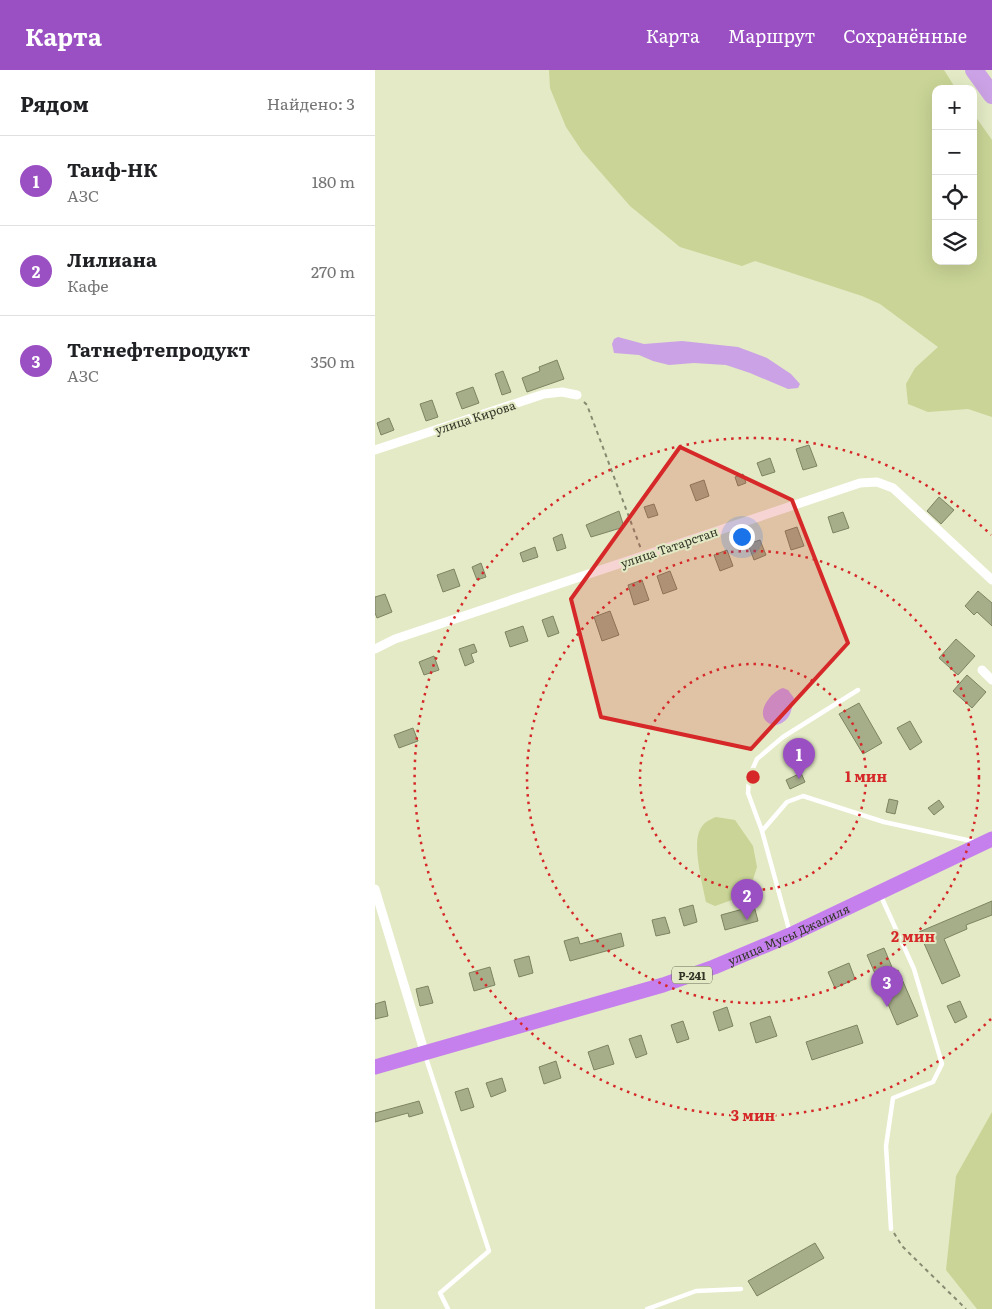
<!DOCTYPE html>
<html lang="ru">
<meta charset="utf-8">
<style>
body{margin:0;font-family:Literata,serif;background:#f2f2f2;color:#202124}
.controls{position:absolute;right:15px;top:15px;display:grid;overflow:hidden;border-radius:10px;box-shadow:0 5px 20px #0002}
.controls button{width:45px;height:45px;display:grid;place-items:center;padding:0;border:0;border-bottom:1px solid #e0e0e0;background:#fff;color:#202124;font:25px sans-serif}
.you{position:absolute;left:366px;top:466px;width:18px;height:18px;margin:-12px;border:4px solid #fff;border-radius:50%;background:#1a73e8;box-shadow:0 0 0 8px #1a73e833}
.badge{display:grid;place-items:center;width:32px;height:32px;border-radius:50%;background:#9a50c2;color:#fff;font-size:16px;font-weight:700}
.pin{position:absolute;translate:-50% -41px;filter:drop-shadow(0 1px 2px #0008)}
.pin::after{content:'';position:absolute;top:26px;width:18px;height:15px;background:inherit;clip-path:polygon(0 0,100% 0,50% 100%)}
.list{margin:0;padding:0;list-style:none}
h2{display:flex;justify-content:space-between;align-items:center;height:65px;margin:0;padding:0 20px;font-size:21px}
h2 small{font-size:16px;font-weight:400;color:#757577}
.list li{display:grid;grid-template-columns:32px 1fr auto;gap:15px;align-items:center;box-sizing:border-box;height:90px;padding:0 20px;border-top:1px solid #e0e0e0}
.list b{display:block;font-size:19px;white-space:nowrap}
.list p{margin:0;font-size:16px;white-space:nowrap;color:#757577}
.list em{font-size:16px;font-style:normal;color:#757577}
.icon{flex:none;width:28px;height:28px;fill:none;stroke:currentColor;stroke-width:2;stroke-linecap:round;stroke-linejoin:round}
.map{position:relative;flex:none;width:617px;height:1239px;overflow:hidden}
header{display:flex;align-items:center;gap:30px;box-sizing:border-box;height:70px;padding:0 25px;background:#9a50c2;color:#fff}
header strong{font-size:24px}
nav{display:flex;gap:28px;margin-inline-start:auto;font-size:18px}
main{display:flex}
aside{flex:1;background:#fff}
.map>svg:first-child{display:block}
.green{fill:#c9d496}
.water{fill:#cba2e5}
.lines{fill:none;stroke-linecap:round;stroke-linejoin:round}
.river{stroke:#cba2e5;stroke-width:18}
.building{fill:#a6ad89;stroke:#7e8462}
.path{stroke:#868a71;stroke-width:2;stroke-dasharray:4 4;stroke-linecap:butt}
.lane{stroke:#fff;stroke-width:4.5}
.street{stroke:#fff;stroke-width:9}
.highway{stroke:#c580ed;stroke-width:15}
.marked{fill:#d62828;fill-opacity:0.2;stroke:#d62828;stroke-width:4;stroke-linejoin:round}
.ring{fill:none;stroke:#d62828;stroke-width:2.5;stroke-dasharray:2.5 5}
.labels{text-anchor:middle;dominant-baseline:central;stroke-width:4;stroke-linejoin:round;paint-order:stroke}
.shield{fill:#e3eac5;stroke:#676b56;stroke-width:1}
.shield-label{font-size:11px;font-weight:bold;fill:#323426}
.street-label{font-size:12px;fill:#323426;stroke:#e3eac5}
.centre{fill:#d62828;stroke:#e3eac5;stroke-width:2.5}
.ring-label{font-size:15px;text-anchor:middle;font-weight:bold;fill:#d62828;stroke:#e3eac5;stroke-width:4;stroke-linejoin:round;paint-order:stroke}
</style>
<header>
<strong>Карта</strong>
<nav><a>Карта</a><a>Маршрут</a><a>Сохранённые</a></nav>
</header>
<main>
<aside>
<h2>Рядом<small>Найдено: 3</small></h2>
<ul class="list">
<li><span class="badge">1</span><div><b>Таиф-НК</b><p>АЗС</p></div><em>180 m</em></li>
<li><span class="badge">2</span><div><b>Лилиана</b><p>Кафе</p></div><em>270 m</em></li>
<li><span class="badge">3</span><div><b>Татнефтепродукт</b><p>АЗС</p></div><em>350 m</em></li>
</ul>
</aside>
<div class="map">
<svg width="617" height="1239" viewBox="0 0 617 1239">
<rect width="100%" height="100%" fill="#e3eac5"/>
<!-- green -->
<path class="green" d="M174,0H569L581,19H561V191H598V43L617,70V347L593,339L553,342L533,334L531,314L540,298L563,277L505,234L487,226L380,191L367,196L305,177L255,136L207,81L191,57L175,18Z
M341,747L360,750L378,776L382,797L375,819L368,826L340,836L331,832C328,815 316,773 326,758C329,752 334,750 341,747Z
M617,1042V1239H602L571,1200L581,1106Z"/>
<!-- water -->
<path class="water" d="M243,267L269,274L307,271L363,277L392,288L416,304L425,314L423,318L413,319L375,303L351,295L319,293L294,295L278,291L264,285L239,283L237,274L239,269Z
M408,618L413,620L419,628C418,633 417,639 415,644C412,652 400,659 392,652C380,642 397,621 408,618Z"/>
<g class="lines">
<!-- river -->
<path class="river" d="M599,0L617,25"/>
</g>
<!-- building -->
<path class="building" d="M182,290L189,309L152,322L147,308L165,301L164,297Z
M128,301L136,322L127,325L120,304Z
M98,317L104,333L87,339L81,323Z
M57,330L63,347L51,351L45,334Z
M14,348L19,360L6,365L2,353Z
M434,375L442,396L428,400L421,379Z
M395,388L400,402L387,406L382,393Z
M368,404L371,413L363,416L360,407Z
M329,410L334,426L321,431L315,415Z
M564,427L579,440L566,454L552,441Z
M279,434L283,445L273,448L269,437Z
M244,441L249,457L216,467L211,455Z
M468,442L474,458L458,463L453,447Z
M422,457L429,476L416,480L410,461Z
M187,464L191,478L182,481L178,468Z
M385,470L391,485L379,490L373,474Z
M160,477L163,487L148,492L145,483Z
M352,480L358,496L345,501L339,485Z
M106,493L111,507L102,510L97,497Z
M79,499L85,516L68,522L62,505Z
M295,501L302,519L288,524L282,506Z
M267,510L274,530L259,535L253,515Z
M603,521L617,533V556L602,542L599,545L590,536Z
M10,524L17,542L2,548L0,543V527Z
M235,541L244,565L227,571L219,547Z
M178,546L184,563L173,567L167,550Z
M148,556L153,571L135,577L130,562Z
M581,569L600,586L583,605L564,588Z
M99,574L102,582L96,584L99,592L90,596L84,579Z
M59,586L64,600L49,605L44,592Z
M592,605L611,622L597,638L578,621Z
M484,633L507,673L488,684L464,644Z
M535,651L547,672L535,680L522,658Z
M38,658L43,671L24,678L19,665Z
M426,703L430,712L415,719L411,710Z
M514,729L523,731L520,744L511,742Z
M564,730L569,737L559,745L553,738Z
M617,831V845L591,855L592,859L569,869L585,906L567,914L544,862Z
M318,835L322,852L309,856L304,839Z
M379,836L383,851L350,860L346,845Z
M290,847L295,863L281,866L277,850Z
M246,863L249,876L195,891L189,871L203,867L205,874Z
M509,878L519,902L523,900L543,946L522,955L492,885Z
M154,886L158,903L144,907L139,890Z
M474,893L480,909L460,918L453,902Z
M115,897L120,915L99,921L94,903Z
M53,916L58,933L45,936L41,919Z
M10,931L13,946L0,949V934Z
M585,931L592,947L580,953L572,936Z
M352,937L358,956L344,961L338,942Z
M395,946L402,966L381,973L375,953Z
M308,951L314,969L302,973L296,955Z
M482,955L488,973L437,990L431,972Z
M266,965L272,984L261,988L254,969Z
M233,975L239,994L219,1000L213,982Z
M181,991L186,1008L169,1014L164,997Z
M127,1008L131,1021L116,1027L111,1013Z
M93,1018L99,1037L86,1041L80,1022Z
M44,1031L48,1043L34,1047L33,1043L0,1052V1043Z
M440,1173L449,1188L382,1226L373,1211Z"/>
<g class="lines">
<!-- path -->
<path class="path" d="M209,332L212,335L266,479
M519,1163L527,1176L591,1239"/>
<!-- lane -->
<path class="lane" d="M387,761L373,723L374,707L382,689L408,667L483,620
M505,824L539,899L567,994L558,1012L518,1028L511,1076L516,1159
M415,863L387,761L412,732L428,726L509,752L601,772
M50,985L114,1181L65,1223L73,1239
M272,1239L321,1221L366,1219"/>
<!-- street -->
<path class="street" d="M0,380L169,324L187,322L202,325
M0,579L20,569L485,413L502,412L518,418L617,510
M607,600L617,610
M0,819L50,984"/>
<!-- highway -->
<path class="highway" id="s1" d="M0,997L288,915L339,897L415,865L617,769"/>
</g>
<!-- marked area -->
<path class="marked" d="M305,377L417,430L473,573L376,679L226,647L196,529Z"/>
<!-- distance rings -->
<g class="ring">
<circle cx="378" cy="707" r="113"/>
<circle cx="378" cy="707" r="226"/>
<path d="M616 949A339 339 0 1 1 616 465"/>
</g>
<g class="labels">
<!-- shield labels -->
<rect class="shield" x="297" y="896.5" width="40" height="17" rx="4"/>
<g class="shield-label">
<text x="317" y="905">Р-241</text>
</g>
<!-- street labels -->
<g class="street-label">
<text transform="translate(100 347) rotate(-18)">улица Кирова</text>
<text transform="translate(294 477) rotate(-19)">улица Татарстан</text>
<text stroke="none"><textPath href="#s1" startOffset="435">улица Мусы Джалиля</textPath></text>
</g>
</g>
<circle cx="378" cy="707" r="8" class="centre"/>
<g class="ring-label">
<text x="491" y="712">1 мин</text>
<text x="538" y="872">2 мин</text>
<text x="378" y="1051">3 мин</text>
</g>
</svg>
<div class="controls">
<button>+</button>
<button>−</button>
<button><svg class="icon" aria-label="locate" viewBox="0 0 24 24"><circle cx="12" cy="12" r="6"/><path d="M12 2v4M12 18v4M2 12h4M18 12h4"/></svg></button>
<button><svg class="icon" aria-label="layers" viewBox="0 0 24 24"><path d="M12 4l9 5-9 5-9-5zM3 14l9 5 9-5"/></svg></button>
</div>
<div class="you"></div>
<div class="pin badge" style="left:424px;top:709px">1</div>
<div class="pin badge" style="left:372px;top:850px">2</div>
<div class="pin badge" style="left:512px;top:937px">3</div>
</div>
</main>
